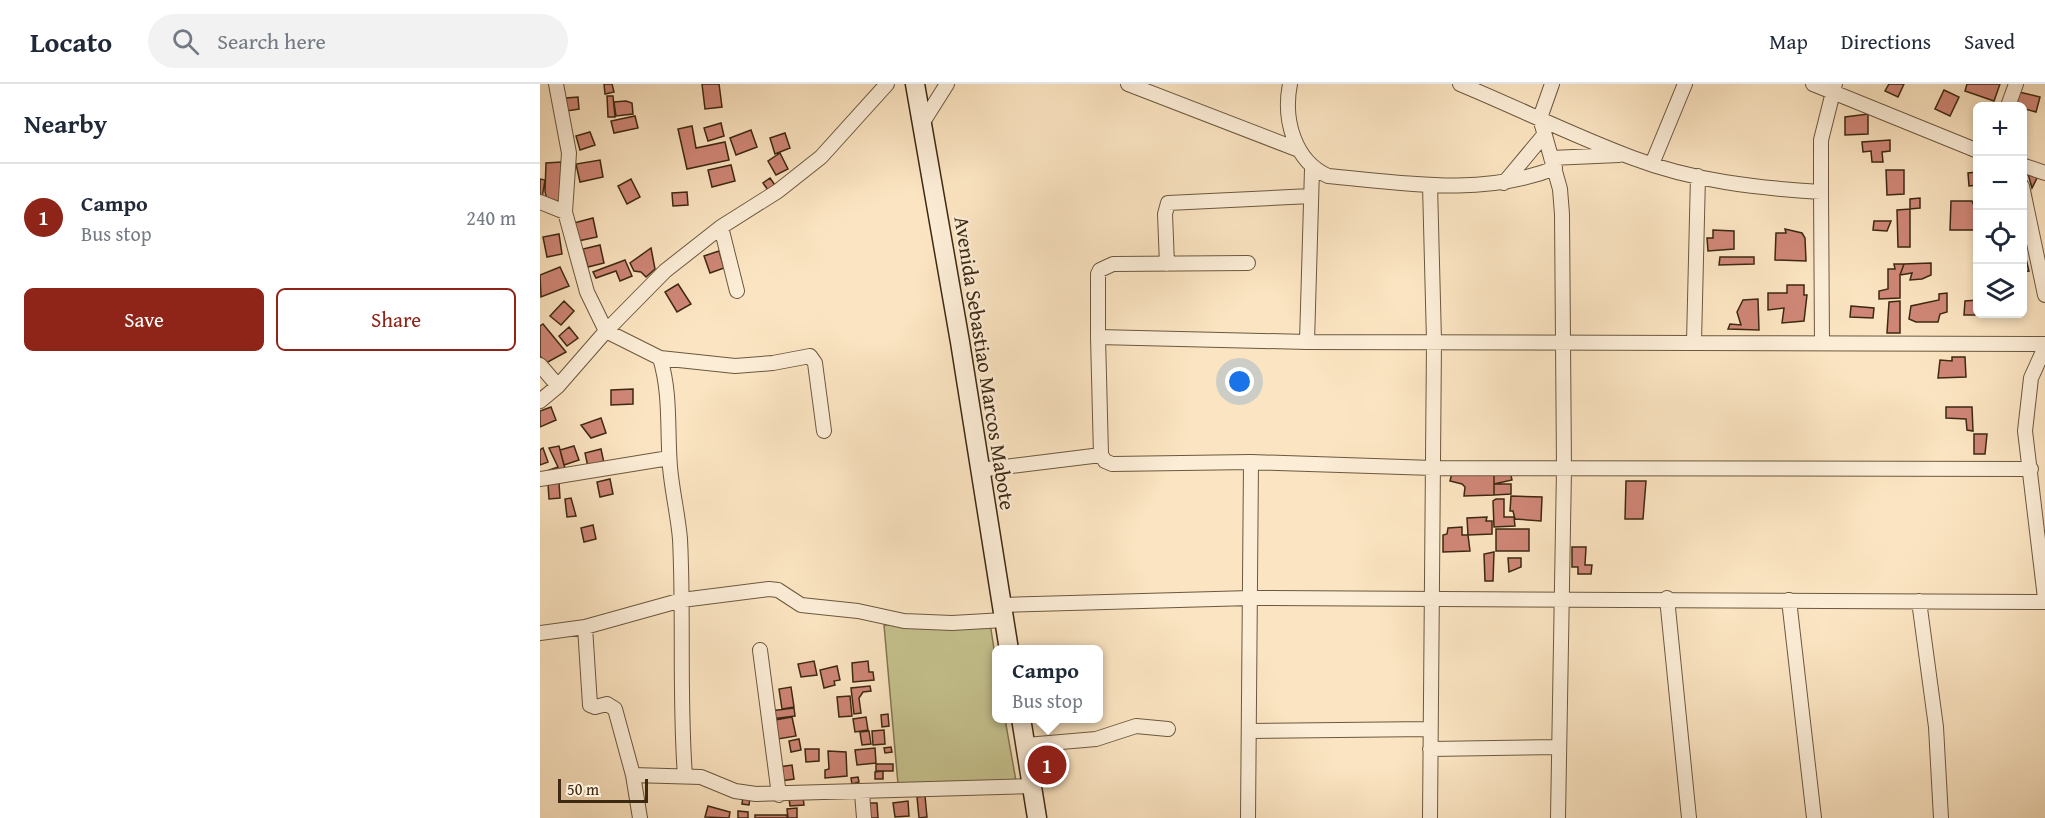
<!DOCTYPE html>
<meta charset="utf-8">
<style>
body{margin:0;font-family:"Gentium Book Plus",serif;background:#f2f2f3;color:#1f2937}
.controls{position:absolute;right:18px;top:18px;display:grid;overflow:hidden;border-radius:9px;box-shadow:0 3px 9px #0003}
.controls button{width:54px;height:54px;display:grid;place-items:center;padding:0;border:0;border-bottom:2px solid #e0e1e3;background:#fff;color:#1f2937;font:30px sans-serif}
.scale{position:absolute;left:18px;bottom:15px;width:90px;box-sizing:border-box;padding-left:6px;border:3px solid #3d2912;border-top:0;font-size:16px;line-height:21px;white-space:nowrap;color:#3d2912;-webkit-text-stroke:4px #fcedd7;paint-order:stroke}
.you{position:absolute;left:700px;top:298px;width:21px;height:21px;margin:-15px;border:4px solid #fff;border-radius:50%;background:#1a73e8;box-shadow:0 0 0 9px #1a73e833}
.badge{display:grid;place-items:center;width:39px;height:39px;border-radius:50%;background:#8f2418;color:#fff;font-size:20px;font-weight:700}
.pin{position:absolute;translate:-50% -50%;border:3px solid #fff;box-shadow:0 2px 6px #0006}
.popup{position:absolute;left:452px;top:561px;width:111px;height:78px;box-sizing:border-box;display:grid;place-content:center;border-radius:9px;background:#fff;filter:drop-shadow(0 2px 4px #0005);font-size:20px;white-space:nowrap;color:#747a83}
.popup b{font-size:22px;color:#1f2937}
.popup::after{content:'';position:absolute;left:50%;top:100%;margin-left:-12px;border:12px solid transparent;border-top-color:#fff}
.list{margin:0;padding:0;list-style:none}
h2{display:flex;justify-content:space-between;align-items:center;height:78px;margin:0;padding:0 24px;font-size:26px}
h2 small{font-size:20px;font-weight:400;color:#747a83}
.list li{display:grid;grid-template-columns:39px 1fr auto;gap:18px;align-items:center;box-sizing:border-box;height:108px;padding:0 24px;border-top:2px solid #e0e1e3}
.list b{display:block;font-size:22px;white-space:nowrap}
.list p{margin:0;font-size:20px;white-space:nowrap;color:#747a83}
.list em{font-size:20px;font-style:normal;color:#747a83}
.actions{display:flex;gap:12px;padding:18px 24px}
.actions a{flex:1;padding:14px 0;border:2px solid #8f2418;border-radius:9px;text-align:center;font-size:21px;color:#8f2418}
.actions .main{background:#8f2418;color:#fff}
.icon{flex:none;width:33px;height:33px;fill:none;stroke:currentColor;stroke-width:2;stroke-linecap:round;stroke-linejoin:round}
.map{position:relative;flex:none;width:1505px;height:734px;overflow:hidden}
header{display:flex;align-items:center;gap:36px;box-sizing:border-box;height:84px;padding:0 30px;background:#fff;border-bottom:2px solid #e0e1e3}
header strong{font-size:28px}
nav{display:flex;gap:33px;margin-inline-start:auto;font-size:21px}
.search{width:420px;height:54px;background:#f2f2f3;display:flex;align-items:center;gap:15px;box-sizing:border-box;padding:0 21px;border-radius:33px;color:#747a83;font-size:22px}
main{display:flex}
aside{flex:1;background:#fff}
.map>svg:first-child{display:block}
.green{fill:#c5c28e;stroke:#817650;stroke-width:1.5}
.building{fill:#cf8676;stroke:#3d2912;stroke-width:1.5}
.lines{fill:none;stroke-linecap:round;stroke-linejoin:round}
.street-casing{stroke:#6c583e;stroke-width:16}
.secondary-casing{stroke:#3d2912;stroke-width:21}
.street{stroke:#fcedd7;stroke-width:14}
.secondary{stroke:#fcedd7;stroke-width:18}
.labels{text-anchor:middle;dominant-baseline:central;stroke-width:4.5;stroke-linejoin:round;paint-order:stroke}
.street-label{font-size:21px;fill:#3d2912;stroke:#fcedd7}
</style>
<header>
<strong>Locato</strong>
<div class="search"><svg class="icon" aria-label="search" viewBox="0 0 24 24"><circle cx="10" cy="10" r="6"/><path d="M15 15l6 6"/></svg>Search here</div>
<nav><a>Map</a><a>Directions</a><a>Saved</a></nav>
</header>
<main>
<aside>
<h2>Nearby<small></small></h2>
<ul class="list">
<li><span class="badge">1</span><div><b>Campo</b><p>Bus stop</p></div><em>240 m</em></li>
</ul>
<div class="actions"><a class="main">Save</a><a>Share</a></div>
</aside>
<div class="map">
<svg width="1505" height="734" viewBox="0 0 1505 734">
<rect width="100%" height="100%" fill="#fbe4c1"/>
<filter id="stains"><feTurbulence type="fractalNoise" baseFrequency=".00333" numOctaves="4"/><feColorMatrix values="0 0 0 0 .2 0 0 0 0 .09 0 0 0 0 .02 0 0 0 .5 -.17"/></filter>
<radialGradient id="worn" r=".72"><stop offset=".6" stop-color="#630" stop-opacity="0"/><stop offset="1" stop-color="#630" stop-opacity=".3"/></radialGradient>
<!-- green -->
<path class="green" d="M450,539L456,578V634L465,635L476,697L358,700L344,541Z"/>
<!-- building -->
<path class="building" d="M64,0H72L74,8L65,10Z
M162,0H179L182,23L165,25Z
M1349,0H1364L1358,13L1345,7Z
M1427,0H1460L1454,17L1425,7Z
M1404,6L1419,13L1410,32L1395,25Z
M1479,8L1500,13L1496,28L1475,22Z
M67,12H73L75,33H68Z
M38,13L39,25L27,27L26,14Z
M86,17L92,19L93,30L76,32L74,18Z
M1328,30V50L1305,51V33Z
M95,32L98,44L74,49L71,37Z
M181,39L184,52L168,57L164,44Z
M152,42L156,64L185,58L189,76L147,85L138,45Z
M211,46L217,63L196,71L190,54Z
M50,48L55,61L40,66L36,52Z
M245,49L250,64L235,70L230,54Z
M1350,56V67L1342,68L1343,78H1332L1331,67L1323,68L1322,58Z
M240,69L248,85L236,91L228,77Z
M60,76L63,93L40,98L36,80Z
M21,78L22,118L21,122L8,119L5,108L6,79Z
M191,81L195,97L172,103L168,86Z
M1346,86H1364V110L1347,111Z
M1437,88L1438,101L1429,102L1428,89Z
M1488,90L1498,92L1492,104Z
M230,94L237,104L230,109L223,99Z
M0,95L5,96L2,114H0Z
M91,95L100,113L87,120L78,102Z
M147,108L148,121L133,122L132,109Z
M1380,114V124L1370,125V115Z
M1411,117H1432L1437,129L1434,146H1410Z
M1370,125V163H1358L1357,126Z
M53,134L57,153L38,157L34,139Z
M1334,137H1351L1347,147L1333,146Z
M1245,145L1262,149L1265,154L1266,177L1235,176L1236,149H1246Z
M1173,146L1194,147V165L1168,167L1167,154H1173Z
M19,150L22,170L7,173L3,153Z
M1482,158L1489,187L1482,188Z
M60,161L64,179L48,183L43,165Z
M111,164L115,185L106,193L101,188L94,187L90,179Z
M179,167L184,184L170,189L164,172Z
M1180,173H1214V180L1179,181Z
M85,176L92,192L80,197L76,187L56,194L53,188Z
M1391,179V191L1382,195L1370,196L1372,189L1360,191L1364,180Z
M1354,180H1364L1360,191V214L1339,215V207L1348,205V185H1355Z
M20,183L29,202L1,213L0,191Z
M138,200L151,220L137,228L125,208Z
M1247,201H1264V211H1267L1264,237L1242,239L1244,224L1228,226V209H1247Z
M1407,209V228L1400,230L1398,238H1376L1369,235L1371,222L1399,216V210Z
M1218,215L1219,246L1188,245L1190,240L1201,241L1197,228L1203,216Z
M1438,216V230L1440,231H1424L1425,217Z
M24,217L34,227L21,241L10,232Z
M1360,217V249H1347L1349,218Z
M1311,222L1334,224L1333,234L1310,233Z
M3,240L26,268L6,279L0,272V242Z
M29,243L38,254L27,262L19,252Z
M1412,273H1425L1426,293L1398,294L1400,276L1412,277Z
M93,305V320L71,321V306Z
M11,323L16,336L0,343V327Z
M1406,323H1432L1433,347L1427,346L1426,335L1406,334Z
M61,334L66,349L51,354L41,341Z
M1434,350H1447L1445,370H1434Z
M19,362L26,388L13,391L9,386L18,383L9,364Z
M34,362L39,376L24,381L20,366Z
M3,364L8,378L0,381V366Z
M61,365L64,379L48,383L45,369Z
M954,387H970L972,396L954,400Z
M954,387V411L924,412L925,403L922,400L910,397L912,389Z
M70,395L73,410L60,413L57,398Z
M1086,397H1106L1103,435H1085Z
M19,399L20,414L9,415L8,400Z
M954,400H971V410L954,411Z
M971,412L1002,413L1001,437L975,435L973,427H970Z
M31,414L36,432L27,433L25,415Z
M956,415H964V433H974L975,442L954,443L953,417Z
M947,433L946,437H952V450L928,451L927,434Z
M53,441L56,455L44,458L41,444Z
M922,443V451H928L930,467L903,468V451L907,450L908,444Z
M956,445H989V467H956Z
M1032,463H1046L1045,481H1052L1051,490H1038V483H1032Z
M954,468L953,497H945L944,470Z
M968,474H981V483L969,488Z
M274,577L277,591L261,593L258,580Z
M328,577L329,588H333L334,596L313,598L312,579Z
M297,582L300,596L294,597L295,601L284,604L280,586Z
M330,602L331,607L323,608L319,614L321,629L314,630L311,604Z
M251,603L254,623L242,625L239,605Z
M310,612L312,632L299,633L297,613Z
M254,624L255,632L231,635L230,627Z
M348,630L349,642L342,643L341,631Z
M252,633L256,652L238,655L235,636Z
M326,633L328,646L315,648L313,635Z
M344,646L345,660L333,661L332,647Z
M329,647L331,660L322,661L320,648Z
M259,655L261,666L251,668L249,657Z
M351,663L352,668L345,669L344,664Z
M335,664L336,679L317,681L315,666Z
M265,665H279V677L266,678Z
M288,667L306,668L307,692L285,694V686L289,685Z
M336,680H353V687H336Z
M252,681L254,695L241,697L239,683Z
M343,687V695H335V688Z
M318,693L319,698L312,700L311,694Z
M385,712L387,733L379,734L377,713Z
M203,713L210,714L209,721L202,720Z
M263,713L264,721L250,722L249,714Z
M368,717L369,732L355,733L353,719Z
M327,719H337L338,734H328Z
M168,722L190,728L189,734L165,733Z
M257,724V734H248L247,725Z
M198,727L208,728V734H198Z
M215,731H247V734H215Z"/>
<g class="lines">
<!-- street casing -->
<g class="street-casing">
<path id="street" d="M16,0L29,69L25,128L47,208L66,247L120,274C131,310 127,346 130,383C132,407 138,431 140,455C144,534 139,613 145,692
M588,0L759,66
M750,0C743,35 754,77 788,92C863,99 943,113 1015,84
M920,0C978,24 1034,52 1093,74C1153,97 1217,104 1281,108V56L1295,0
M1012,0L1000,34L1020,105L1022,130L1024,385L1018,734
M1273,0L1438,67
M1468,22L1476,0
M383,38L407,0
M1011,74L1079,71
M1112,80L1145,0
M1482,81L1505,89
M964,99L1004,51
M890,101L894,257L890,734
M1482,102L1505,211
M1281,108L1282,259
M0,118L25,128
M181,143L197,207
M627,180L625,130L628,119L771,112
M558,253V190L560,186L573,180L708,179
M767,258L772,85
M1154,258L1158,92
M1505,263L1491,294L1485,347L1505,514
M120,274L195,282L233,279L270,272L275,279L284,347
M0,281L18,302
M0,317L18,302L66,247L125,187L181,143L238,107L281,73L347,0
M1491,385L893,384L711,378L572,380L565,377L561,371L558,253L767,258L1505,260
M439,386L561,371
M0,395L129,374
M1127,514L1149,734
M1249,516L1274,734
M1379,517L1396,643L1401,734
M461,521L711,514L1505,518
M45,543L50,621L55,623L67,620L75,625L93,691L100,734
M0,549L45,543L142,516L229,505L238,506L261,521L318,527L364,537L412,539L464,536
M220,566L239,711
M709,647L889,645
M486,661L556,655L596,642L628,645
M890,665L1019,663
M93,691L161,693L195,707L216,710L493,702
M322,709L324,734
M708,734L711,378"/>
</g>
<!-- secondary casing -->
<g class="secondary-casing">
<path id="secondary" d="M375,0L420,258L469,566
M481,634L497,734"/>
</g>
<!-- street -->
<use href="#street" class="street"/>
<!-- secondary -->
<use href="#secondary" class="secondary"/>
</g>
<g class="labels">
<!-- street labels -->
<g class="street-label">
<text transform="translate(445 279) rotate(81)">Avenida Sebastiao Marcos Mabote</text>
</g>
</g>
<rect width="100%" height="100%" filter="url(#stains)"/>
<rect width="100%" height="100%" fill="url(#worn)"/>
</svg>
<div class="controls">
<button>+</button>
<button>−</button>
<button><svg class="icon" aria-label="locate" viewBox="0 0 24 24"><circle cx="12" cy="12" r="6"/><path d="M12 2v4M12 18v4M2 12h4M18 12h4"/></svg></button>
<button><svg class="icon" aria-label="layers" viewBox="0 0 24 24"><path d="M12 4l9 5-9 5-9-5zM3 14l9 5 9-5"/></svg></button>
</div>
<div class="scale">50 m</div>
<div class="you"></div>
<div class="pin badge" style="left:507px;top:681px">1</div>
<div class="popup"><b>Campo</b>Bus stop</div>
</div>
</main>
